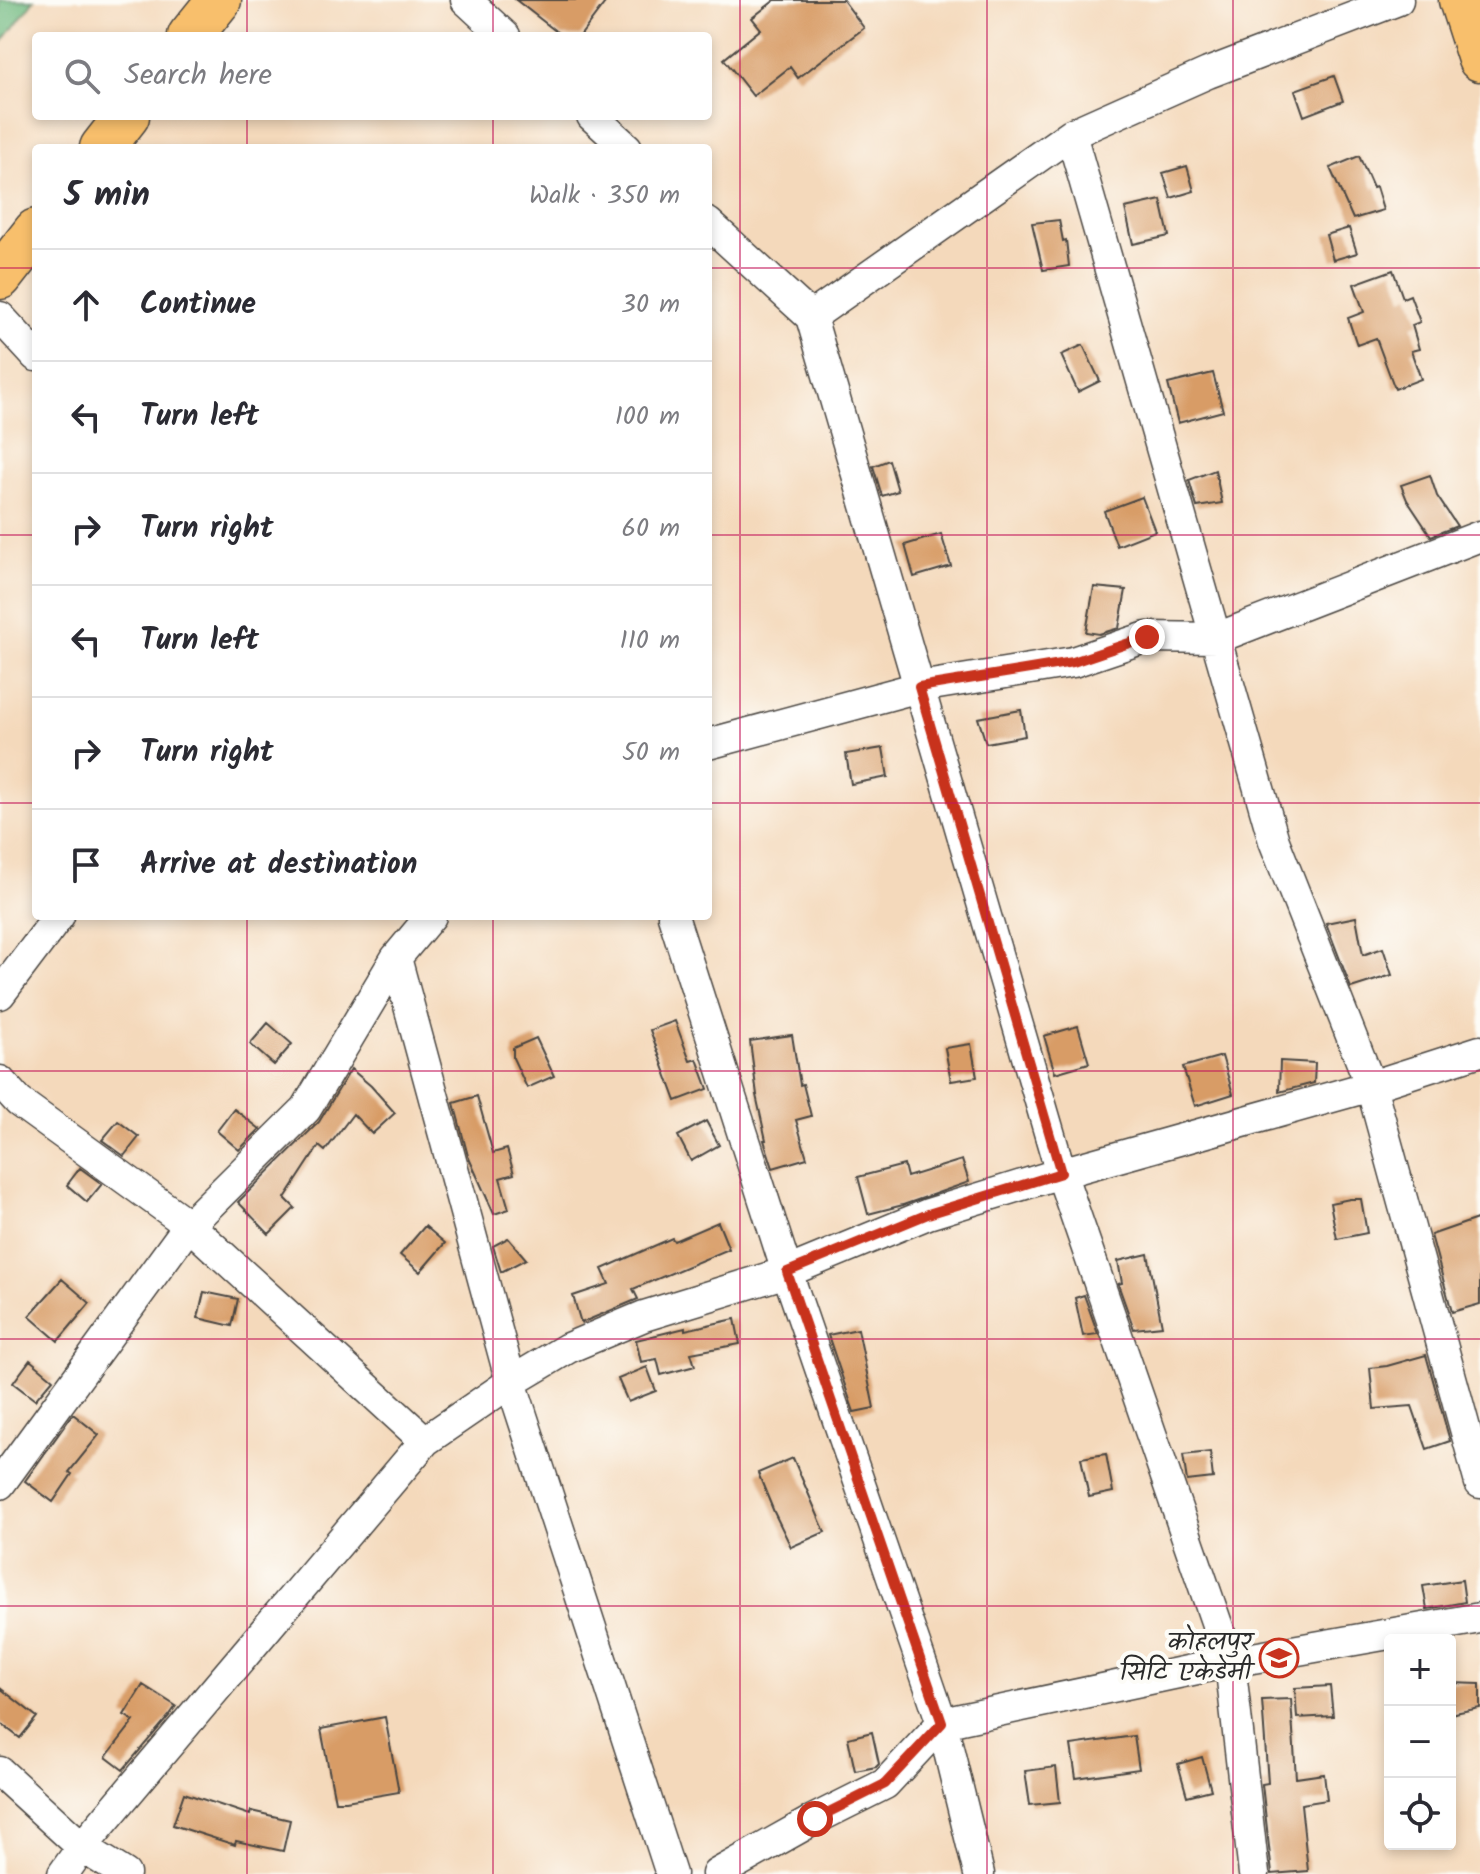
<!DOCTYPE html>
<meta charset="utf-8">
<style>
body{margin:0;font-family:Kalam,"Playpen Sans Deva",sans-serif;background:#f2f2f3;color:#2b2b33}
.controls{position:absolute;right:24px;bottom:24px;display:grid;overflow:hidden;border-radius:8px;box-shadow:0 4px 12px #0003}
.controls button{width:72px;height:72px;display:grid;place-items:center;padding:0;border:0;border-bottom:2px solid #e1e1e2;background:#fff;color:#2b2b33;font:40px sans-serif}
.stop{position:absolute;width:24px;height:24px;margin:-18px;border:6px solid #c8321e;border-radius:50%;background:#fff}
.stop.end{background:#c8321e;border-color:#fff;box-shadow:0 2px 8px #0008}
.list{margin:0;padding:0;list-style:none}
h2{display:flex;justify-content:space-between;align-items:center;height:104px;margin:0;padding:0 32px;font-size:34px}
h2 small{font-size:26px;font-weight:400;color:#7c7c81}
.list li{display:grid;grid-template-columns:52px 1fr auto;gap:24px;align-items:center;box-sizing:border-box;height:112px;padding:0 32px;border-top:2px solid #e1e1e2}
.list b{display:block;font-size:30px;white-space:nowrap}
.list em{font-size:26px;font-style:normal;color:#7c7c81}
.icon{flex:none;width:44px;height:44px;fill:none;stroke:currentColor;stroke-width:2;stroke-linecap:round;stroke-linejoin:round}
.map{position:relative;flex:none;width:1480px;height:1874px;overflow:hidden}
.search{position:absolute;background:#fff;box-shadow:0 4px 12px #0003;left:32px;top:32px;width:680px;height:88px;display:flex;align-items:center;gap:20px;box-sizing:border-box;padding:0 28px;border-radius:8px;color:#7c7c81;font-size:30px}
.panel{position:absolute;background:#fff;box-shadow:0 4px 12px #0003;left:32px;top:144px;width:680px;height:776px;border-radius:8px}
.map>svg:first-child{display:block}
.forest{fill:#71ba80;stroke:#4e7256;stroke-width:2}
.building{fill:#d89c66}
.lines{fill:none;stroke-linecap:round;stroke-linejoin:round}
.street-casing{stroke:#494541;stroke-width:33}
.primary-casing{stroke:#494541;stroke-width:47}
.highway-casing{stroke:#494541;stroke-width:47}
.street{stroke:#fff;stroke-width:30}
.primary{stroke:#f8bf6c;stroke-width:44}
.highway{stroke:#f8bf6c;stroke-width:44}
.route{stroke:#c8321e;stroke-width:10}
.grid{fill:none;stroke:#c2185b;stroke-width:2;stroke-opacity:0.55}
.labels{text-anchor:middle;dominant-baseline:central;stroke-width:8;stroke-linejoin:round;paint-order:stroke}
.poi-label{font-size:26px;fill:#2b2b2b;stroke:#fdfcf7;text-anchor:end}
</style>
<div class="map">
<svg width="1480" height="1874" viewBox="0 0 1480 1874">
<rect width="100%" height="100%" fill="#fdfcf7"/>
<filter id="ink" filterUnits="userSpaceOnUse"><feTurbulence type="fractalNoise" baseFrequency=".0125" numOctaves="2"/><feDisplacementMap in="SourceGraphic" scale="16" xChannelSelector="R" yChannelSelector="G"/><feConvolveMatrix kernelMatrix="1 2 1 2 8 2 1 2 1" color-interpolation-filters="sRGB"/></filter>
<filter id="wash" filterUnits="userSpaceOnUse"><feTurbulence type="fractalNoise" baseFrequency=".006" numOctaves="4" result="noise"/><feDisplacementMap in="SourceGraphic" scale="32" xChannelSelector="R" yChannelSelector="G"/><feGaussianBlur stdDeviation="1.8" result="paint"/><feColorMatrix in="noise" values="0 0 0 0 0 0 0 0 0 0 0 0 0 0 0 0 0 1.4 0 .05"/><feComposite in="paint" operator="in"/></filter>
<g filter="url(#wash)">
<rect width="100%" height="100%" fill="#f4d9bb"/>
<!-- forest -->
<path class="forest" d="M0,0H34L0,45Z"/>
<g id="blocks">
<!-- building -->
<path class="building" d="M516,0H607L580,36H562Z
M775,0H843L864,28L798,78L790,67L753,96L724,59L761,29L752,18Z
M1334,76L1343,101L1304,116L1295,90Z
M1359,156L1373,188L1376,187L1383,210L1353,219L1330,168Z
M1187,166L1194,191L1171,198L1163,173Z
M1161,200L1169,236L1133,244L1125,208Z
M1059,220L1063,241L1066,240L1069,266L1043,270L1032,223Z
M1349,228L1357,253L1333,260L1326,235Z
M1393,270L1403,298L1410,295L1420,322L1412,325L1419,349L1411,351L1421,379L1395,389L1376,338L1357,345L1348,318L1364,312L1354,284Z
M1083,345L1100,381L1078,392L1061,355Z
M1213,373L1223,411L1178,423L1168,384Z
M889,460L898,491L882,496L873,466Z
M1215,470L1222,503L1197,507L1189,480Z
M1430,475L1437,496L1457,526L1431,536L1407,500L1401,485Z
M1142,497L1155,531L1117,546L1104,511Z
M941,534L951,566L914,577L905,545Z
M1094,587L1126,590L1119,628L1099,634L1086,632Z
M1021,710L1025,736L986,743L978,718Z
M883,748L888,777L851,784L846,754Z
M1356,917L1363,955L1383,948L1392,975L1351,988L1326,923Z
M675,1021L690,1061L697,1059L708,1089L676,1101L650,1030Z
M268,1023L292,1044L274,1065L250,1044Z
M1078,1026L1089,1063L1055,1073L1044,1036Z
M792,1035L800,1085L803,1084L811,1116L796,1120L807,1158L773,1168L764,1140H766L756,1095H757L750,1041Z
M536,1038L554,1076L527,1088L513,1058V1048Z
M971,1044L977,1077L951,1081L945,1048Z
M1222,1056L1233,1094L1195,1106L1183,1067Z
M1280,1061L1315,1063L1314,1083L1279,1092Z
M351,1069L371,1086L395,1113L372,1134L353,1114L325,1151L319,1146L285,1198L295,1208L269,1234L238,1202L319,1122Z
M477,1096L493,1153L507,1149L514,1174L500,1178L509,1209L494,1214L468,1156L454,1103Z
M234,1109L260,1129L239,1150L217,1131Z
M118,1121L139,1137L124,1156L102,1140Z
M706,1121L719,1145L691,1161L678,1136Z
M962,1160L969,1182L903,1205L868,1214L858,1177L904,1165L907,1177Z
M80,1168L102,1184L87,1202L67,1185Z
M1350,1199H1361L1367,1233L1337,1239L1330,1203Z
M1480,1218V1304L1452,1312L1431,1235Z
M718,1222L729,1249L633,1289L638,1299L581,1323L573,1296L609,1284L602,1269L672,1238L674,1241Z
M425,1226L445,1243L420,1272L400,1255Z
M508,1238L526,1259L501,1272L493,1246Z
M1148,1254L1162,1326L1134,1329L1118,1284L1122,1283L1118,1261Z
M62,1279L90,1303L58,1341L29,1316Z
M204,1292L238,1299L232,1326L198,1318Z
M1084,1295L1098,1334L1083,1336L1075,1298Z
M735,1319L740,1344L691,1353L695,1366L661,1375L657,1359L641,1362L636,1340L685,1328V1330Z
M858,1329L874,1408L854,1412L828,1335Z
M1426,1355L1450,1441L1427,1449L1412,1406L1374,1409L1370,1368L1387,1366Z
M30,1360L53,1379L35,1400L13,1383Z
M647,1367L656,1391L628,1402L618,1379Z
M73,1414L99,1435L69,1472L72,1474L53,1502L25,1481Z
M1210,1452L1213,1478L1187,1481L1183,1455Z
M1106,1454L1113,1492L1089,1497L1081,1458Z
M793,1458L825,1532L791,1547L774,1512L758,1473Z
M1462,1580L1465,1602L1427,1609L1423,1586Z
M1450,1683L1480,1684V1708L1450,1714Z
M143,1685L176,1706L169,1716L123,1770L106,1757L134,1721L124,1715Z
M1330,1686L1333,1716L1297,1718L1295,1688Z
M0,1688L37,1717L20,1738L0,1723Z
M1291,1699L1296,1778L1324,1774L1327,1800L1301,1804L1308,1871L1272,1874L1262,1784L1268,1783L1262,1700Z
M385,1717L399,1792L346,1801H335L321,1729Z
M872,1732L879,1764L876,1767L855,1771L848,1738Z
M1134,1736L1139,1769L1076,1778L1071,1745Z
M1202,1757L1211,1790L1187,1796L1178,1764Z
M1056,1767L1060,1802L1030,1805L1025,1771Z
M184,1793L250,1815L251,1811L290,1820L283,1851L236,1841L235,1845L173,1825Z"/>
</g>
</g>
<g filter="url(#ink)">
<use href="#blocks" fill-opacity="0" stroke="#494541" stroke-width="2"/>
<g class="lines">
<!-- street casing -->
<g class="street-casing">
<path id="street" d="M466,0L505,36
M592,116L627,148
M1071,134L1274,841L1371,1086L1480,1483
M708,223L811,317L1061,1173L1230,1662L1254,1874
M0,317L36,356
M811,317L1071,134L1208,73L1398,0
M708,744L919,687L1073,662L1147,637L1217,638L1480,536
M673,916L787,1272L942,1723L979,1874
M396,958L511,1382L671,1874
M0,994L59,916
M0,1081L19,1102L189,1225L425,1441
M0,1484L189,1225L306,1109L396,958L431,916
M0,1772L82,1847L125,1874
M63,1874L82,1847L425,1441L511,1382L568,1348L644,1316L787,1272L928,1214L1061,1173L1371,1086L1480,1051
M717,1874L815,1819L885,1784L942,1723L1230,1662L1480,1618"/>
</g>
<!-- primary casing -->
<g class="primary-casing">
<path id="primary" d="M190,36L219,0
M102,148L127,116
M0,277L36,231"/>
</g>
<!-- highway casing -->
<g class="highway-casing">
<path id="highway" d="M1461,0L1480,59"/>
</g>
<!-- street -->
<use href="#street" class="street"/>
<!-- primary -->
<use href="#primary" class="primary"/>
<!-- highway -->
<use href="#highway" class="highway"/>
</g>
</g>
<g class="lines" filter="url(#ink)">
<!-- route -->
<path class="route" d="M815,1819L885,1784L942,1723L787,1272L928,1214L1061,1173L919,687L1073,662L1147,637"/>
</g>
<!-- grid -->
<path class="grid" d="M247,0V36M493,0V36M740,0V1874M987,0V1874M1233,0V1874M247,116V148M493,116V148M0,268H36M708,268H1480M0,535H36M708,535H1480M0,803H36M708,803H1480M247,916V1874M493,916V1874M0,1071H1480M0,1339H1480M0,1606H1480"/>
<!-- icons -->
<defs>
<g id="school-ring" transform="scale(2)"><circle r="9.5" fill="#fdfcf7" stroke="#c8321e" stroke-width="1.5"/><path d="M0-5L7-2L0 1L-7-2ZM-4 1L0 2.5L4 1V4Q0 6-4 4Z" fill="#c8321e"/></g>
</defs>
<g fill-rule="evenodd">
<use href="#school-ring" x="1279" y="1658"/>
</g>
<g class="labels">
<!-- poi labels -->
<g class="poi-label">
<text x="1251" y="1643">कोहलपुर<tspan x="1251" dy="30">सिटि एकेडेमी</tspan></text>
</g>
</g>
</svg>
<div class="controls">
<button>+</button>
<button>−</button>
<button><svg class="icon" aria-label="locate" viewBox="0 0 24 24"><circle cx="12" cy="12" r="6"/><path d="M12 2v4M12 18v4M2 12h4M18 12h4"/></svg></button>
</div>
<div class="stop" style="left:815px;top:1819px"></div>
<div class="stop end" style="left:1147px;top:637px"></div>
<div class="search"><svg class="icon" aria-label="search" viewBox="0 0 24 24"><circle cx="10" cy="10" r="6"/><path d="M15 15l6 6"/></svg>Search here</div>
<section class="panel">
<h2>5 min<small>Walk · 350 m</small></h2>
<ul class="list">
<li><svg class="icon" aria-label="ahead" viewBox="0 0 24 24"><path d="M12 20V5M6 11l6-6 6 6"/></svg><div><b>Continue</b></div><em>30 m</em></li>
<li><svg class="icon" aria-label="left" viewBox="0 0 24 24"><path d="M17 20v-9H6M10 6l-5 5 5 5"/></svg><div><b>Turn left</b></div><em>100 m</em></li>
<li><svg class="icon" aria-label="right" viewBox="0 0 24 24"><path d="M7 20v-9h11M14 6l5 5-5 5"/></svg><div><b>Turn right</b></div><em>60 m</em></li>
<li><svg class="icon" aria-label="left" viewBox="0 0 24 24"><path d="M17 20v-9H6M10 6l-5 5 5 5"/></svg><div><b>Turn left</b></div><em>110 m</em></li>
<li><svg class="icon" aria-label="right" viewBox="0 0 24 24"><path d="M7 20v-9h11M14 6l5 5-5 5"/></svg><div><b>Turn right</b></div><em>50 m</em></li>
<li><svg class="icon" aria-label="arrive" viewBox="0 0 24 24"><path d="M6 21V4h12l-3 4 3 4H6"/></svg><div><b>Arrive at destination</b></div></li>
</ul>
</section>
</div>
